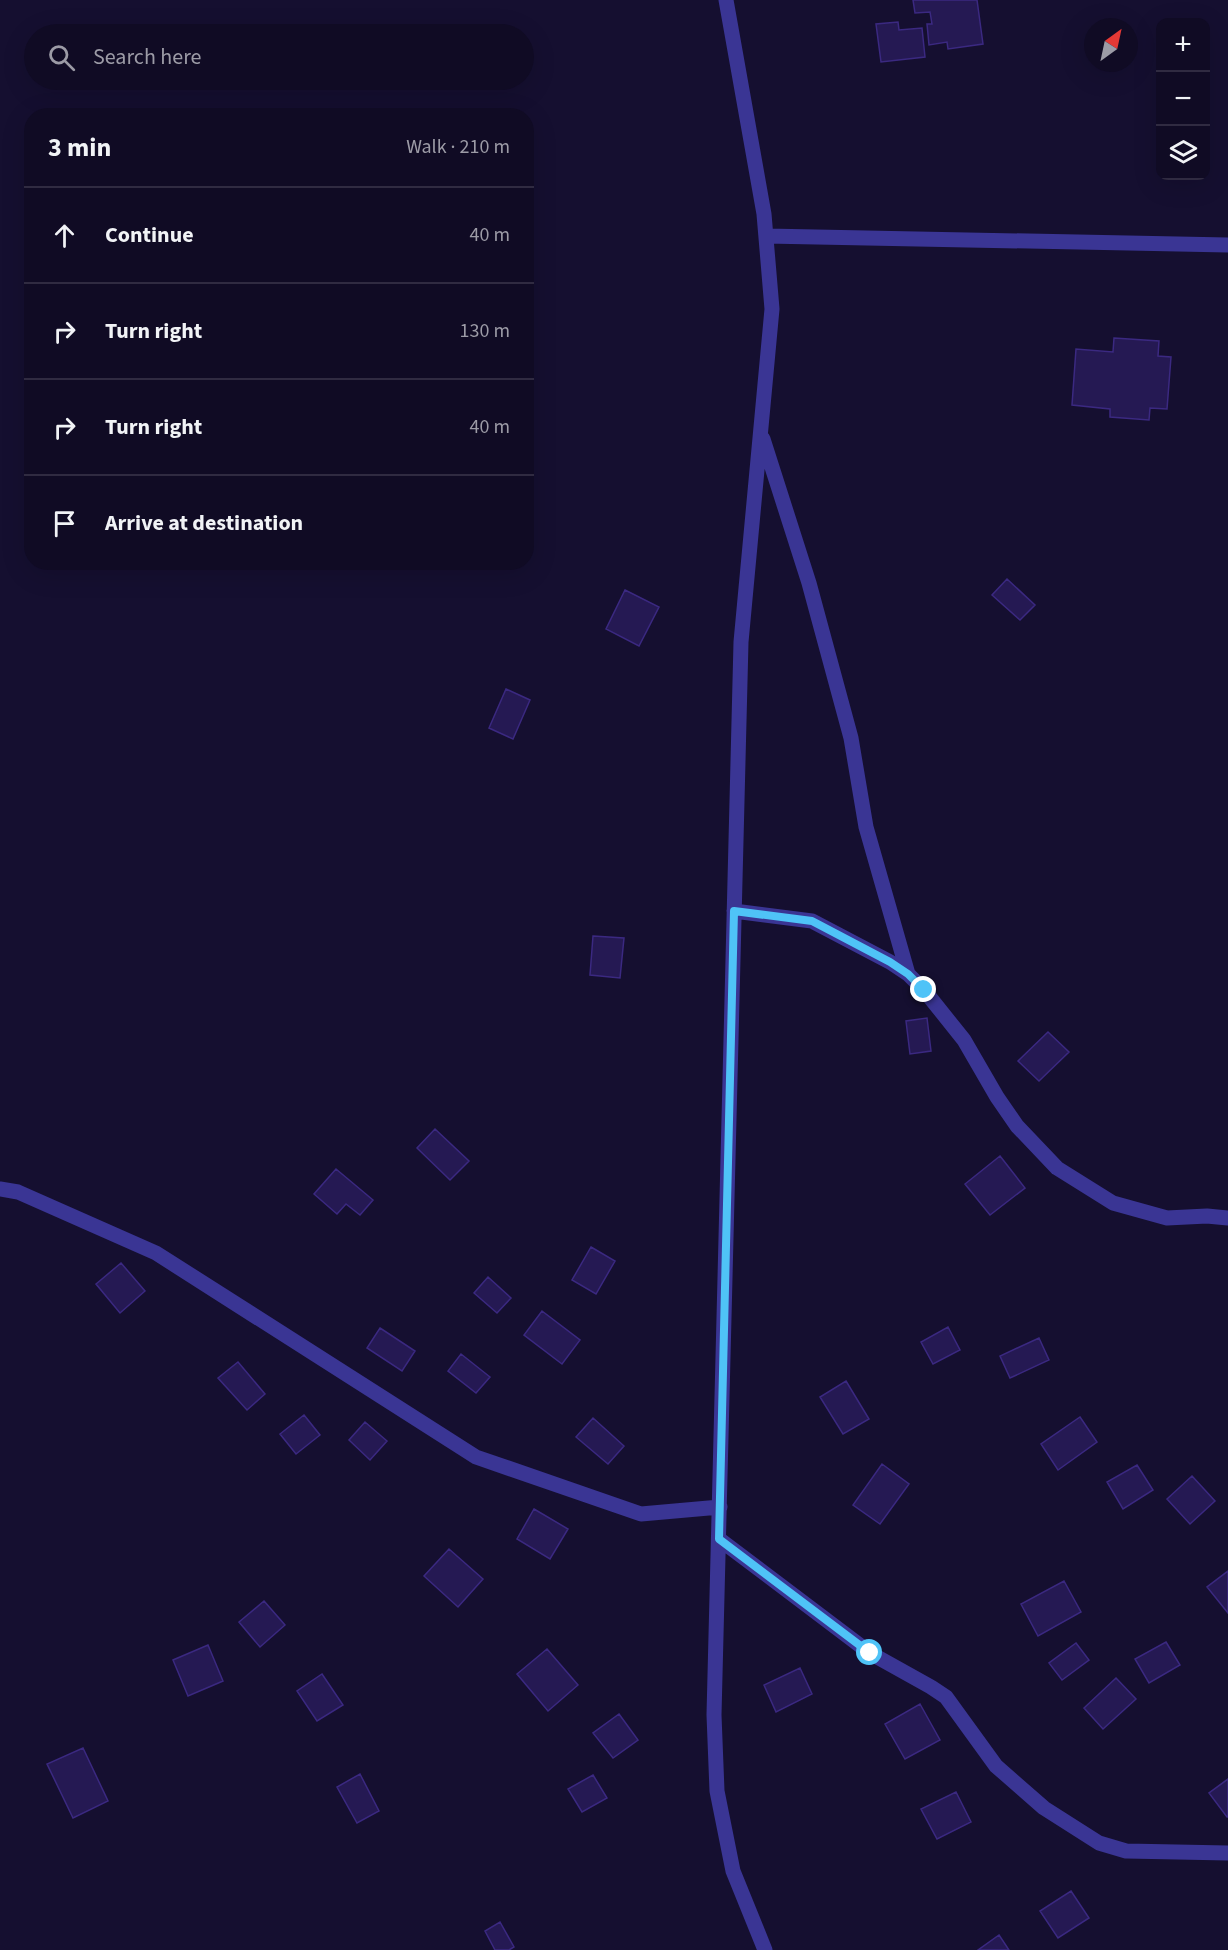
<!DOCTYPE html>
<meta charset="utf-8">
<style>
body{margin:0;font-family:"Source Sans 3",sans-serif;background:#1e1931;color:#f1f3f6}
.controls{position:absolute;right:18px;top:18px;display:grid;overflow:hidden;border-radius:12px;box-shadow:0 6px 24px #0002}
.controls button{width:54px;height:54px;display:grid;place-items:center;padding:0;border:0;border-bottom:2px solid #302b41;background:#100b24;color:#f1f3f6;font:30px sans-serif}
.compass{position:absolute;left:1084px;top:18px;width:54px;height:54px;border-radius:50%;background:#100b24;box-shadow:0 6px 24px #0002;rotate:33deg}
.stop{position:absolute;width:18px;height:18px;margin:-14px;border:4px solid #4fc3f7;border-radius:50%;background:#fff}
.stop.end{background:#4fc3f7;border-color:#fff;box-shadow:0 2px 6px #0008}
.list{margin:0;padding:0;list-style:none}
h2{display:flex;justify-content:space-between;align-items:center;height:78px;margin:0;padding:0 24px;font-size:26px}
h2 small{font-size:20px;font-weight:400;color:#9c9ba6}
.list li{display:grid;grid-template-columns:39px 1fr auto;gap:18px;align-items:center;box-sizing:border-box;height:96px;padding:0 24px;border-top:2px solid #302b41}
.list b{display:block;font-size:22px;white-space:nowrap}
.list em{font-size:20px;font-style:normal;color:#9c9ba6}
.icon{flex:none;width:33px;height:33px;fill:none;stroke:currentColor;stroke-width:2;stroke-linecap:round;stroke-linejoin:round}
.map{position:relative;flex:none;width:1228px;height:1950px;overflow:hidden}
.search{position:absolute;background:#100b24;box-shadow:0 6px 24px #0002;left:24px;top:24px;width:510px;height:66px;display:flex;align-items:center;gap:15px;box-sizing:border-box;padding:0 21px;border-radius:33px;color:#9c9ba6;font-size:22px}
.panel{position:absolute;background:#100b24;box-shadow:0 6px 24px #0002;left:24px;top:108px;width:510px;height:462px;border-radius:24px}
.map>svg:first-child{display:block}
.building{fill:#251953;stroke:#3b2981;stroke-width:1.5}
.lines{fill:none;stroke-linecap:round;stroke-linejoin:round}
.minor{stroke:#3a3594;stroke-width:15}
.route{stroke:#4fc3f7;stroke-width:8}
</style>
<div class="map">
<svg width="1228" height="1950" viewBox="0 0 1228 1950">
<rect width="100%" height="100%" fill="#150f30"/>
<!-- building -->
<path class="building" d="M913,0H977L983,44L948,49L947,42L929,45L927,24H932L930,12L915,13Z
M898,22L899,30L922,28L925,57L881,62L876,24Z
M1114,338L1159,341L1158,356L1171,357L1167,409L1150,408L1149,420L1110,417V409L1072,405L1076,349L1113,352Z
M1007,579L1035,605L1020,620L992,595Z
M625,590L659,607L639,646L606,629Z
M506,689L530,700L513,739L489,728Z
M593,936L624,938L620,978L590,975Z
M927,1018L931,1051L910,1054L906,1021Z
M1048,1032L1069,1052L1039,1081L1018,1061Z
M435,1129L469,1161L450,1180L417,1148Z
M1000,1156L1025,1188L990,1215L965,1184Z
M336,1169L373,1200L360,1215L346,1204L337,1214L314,1194Z
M591,1247L615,1261L596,1294L572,1280Z
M121,1263L145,1291L120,1313L96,1284Z
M488,1277L511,1298L497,1313L474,1293Z
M542,1311L580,1340L562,1364L524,1335Z
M948,1327L960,1350L933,1364L921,1342Z
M380,1328L415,1351L402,1371L367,1348Z
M1039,1338L1049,1360L1010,1378L1000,1356Z
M461,1354L490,1377L476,1393L448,1371Z
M238,1362L265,1394L247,1410L218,1378Z
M846,1381L869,1419L843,1434L820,1397Z
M304,1415L320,1435L296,1454L280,1434Z
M1080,1417L1097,1442L1058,1470L1041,1444Z
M593,1418L624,1446L608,1464L576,1437Z
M365,1422L387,1441L370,1460L349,1440Z
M882,1464L909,1484L880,1524L853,1505Z
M1137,1465L1153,1490L1123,1509L1107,1482Z
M1192,1476L1215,1501L1190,1524L1167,1499Z
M534,1509L568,1529L550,1559L517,1539Z
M449,1549L483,1579L458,1607L424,1576Z
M1228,1571V1613L1207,1587Z
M1064,1581L1081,1612L1038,1636L1021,1604Z
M264,1601L285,1625L260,1647L239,1622Z
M1166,1642L1180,1665L1149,1683L1135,1659Z
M1076,1643L1089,1660L1062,1680L1049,1663Z
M208,1645L223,1681L188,1696L173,1660Z
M547,1649L578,1685L548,1711L517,1674Z
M800,1668L812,1694L776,1712L764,1685Z
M322,1674L343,1705L317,1721L297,1691Z
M1116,1678L1136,1699L1103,1729L1084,1708Z
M920,1704L940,1740L905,1759L885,1724Z
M619,1714L638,1740L613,1758L593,1733Z
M83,1748L108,1801L73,1818L47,1764Z
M360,1774L379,1811L357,1823L337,1787Z
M593,1775L607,1798L582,1812L568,1789Z
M1228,1779V1817H1227L1209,1793Z
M956,1792L971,1822L937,1839L921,1809Z
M1071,1891L1089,1918L1058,1938L1040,1911Z
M500,1922L514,1947L509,1950H495L485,1931Z
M999,1935L1009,1950H978Z"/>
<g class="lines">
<!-- minor -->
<path class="minor" d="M726,0L764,214L772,309L741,642L714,1715L717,1791L733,1871L765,1950
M766,236L1228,245
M763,439L809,583L851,738L866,827L908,974
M734,911L812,921L890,962L908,974L924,990L964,1040L997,1097L1017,1126L1057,1168L1113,1203L1167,1218L1207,1216L1228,1218
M0,1189L18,1192L156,1253L476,1457L641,1514L720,1507
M719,1539L870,1653L931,1687L946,1697L996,1766L1044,1808L1099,1843L1126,1851L1228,1853"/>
</g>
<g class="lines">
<!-- route -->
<path class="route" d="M870,1653L719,1539L734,911L812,921L890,962L908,974L924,990"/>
</g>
</svg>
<div class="controls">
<button>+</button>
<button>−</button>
<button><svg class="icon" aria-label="layers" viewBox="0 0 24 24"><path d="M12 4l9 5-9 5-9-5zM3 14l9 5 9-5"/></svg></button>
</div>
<svg class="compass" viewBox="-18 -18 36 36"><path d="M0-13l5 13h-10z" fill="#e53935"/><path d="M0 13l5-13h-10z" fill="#9c9ba6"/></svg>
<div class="stop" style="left:870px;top:1653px"></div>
<div class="stop end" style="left:924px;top:990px"></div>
<div class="search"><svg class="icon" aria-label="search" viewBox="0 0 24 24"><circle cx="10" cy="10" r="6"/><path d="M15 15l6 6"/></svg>Search here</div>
<section class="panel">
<h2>3 min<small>Walk · 210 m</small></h2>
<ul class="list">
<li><svg class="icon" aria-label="ahead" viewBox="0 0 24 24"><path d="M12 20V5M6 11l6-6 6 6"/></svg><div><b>Continue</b></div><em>40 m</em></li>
<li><svg class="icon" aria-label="right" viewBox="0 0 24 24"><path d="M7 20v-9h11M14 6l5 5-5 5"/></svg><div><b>Turn right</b></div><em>130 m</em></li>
<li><svg class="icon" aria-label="right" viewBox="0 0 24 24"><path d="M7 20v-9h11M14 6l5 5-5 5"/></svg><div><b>Turn right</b></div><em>40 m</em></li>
<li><svg class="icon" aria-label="arrive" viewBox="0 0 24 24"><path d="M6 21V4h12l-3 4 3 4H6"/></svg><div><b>Arrive at destination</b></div></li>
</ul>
</section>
</div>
